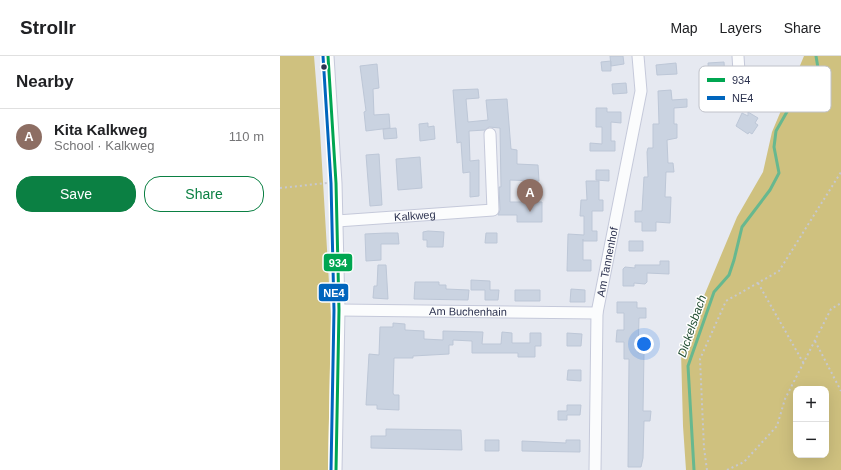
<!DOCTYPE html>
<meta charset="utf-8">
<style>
body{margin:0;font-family:Arial,sans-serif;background:#f2f2f2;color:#202124}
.controls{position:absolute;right:12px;bottom:12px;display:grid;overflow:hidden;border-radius:8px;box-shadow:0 4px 16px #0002}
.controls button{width:36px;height:36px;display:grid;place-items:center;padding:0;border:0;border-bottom:1px solid #e0e0e0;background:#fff;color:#202124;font:20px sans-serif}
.you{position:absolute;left:364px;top:288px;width:14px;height:14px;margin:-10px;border:3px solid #fff;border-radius:50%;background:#1a73e8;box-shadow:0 0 0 6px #1a73e833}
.badge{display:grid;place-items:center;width:26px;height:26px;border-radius:50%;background:#0b8043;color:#fff;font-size:13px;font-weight:700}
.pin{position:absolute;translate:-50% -33px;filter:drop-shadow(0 1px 2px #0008)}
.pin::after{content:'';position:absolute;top:21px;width:14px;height:12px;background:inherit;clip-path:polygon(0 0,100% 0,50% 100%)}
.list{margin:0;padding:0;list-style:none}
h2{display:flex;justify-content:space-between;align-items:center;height:52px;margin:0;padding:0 16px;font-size:17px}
h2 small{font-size:13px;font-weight:400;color:#757577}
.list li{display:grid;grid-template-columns:26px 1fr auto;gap:12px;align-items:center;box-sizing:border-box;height:56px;padding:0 16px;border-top:1px solid #e0e0e0}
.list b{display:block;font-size:15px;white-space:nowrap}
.list p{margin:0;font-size:13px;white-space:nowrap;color:#757577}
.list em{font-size:13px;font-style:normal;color:#757577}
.actions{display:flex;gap:8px;padding:12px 16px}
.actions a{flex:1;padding:9px 0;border:1px solid #0b8043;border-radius:16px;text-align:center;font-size:14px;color:#0b8043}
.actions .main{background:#0b8043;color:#fff}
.map{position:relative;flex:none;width:561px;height:414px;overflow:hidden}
header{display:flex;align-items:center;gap:24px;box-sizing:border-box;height:56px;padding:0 20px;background:#fff;border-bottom:1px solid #e0e0e0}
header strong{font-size:19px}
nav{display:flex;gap:22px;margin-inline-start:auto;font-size:14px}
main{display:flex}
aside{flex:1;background:#fff}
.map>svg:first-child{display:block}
.forest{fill:#cfc17f;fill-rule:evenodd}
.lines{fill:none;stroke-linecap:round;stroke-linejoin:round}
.stream{stroke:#67b88f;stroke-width:3}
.building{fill:#cad3e1;stroke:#bdc7d7}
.minor-casing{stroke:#c5c9da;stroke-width:13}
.path{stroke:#c7c8cf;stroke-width:2;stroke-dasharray:2 3;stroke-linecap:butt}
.minor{stroke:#fbfcfd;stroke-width:11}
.bus-1-casing{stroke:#fff;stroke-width:6}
.bus-2-casing{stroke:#fff;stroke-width:6}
.bus-1{stroke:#00a651;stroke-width:3}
.bus-2{stroke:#0065bd;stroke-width:3}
.bus-dot{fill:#2d3350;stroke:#fff;stroke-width:1.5}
.labels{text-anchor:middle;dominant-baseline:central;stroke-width:3;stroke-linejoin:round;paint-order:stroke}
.street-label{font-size:11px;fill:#2d3350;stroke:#fff}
.water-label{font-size:12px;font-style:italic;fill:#234f34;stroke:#fff}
.key{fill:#fff;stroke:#c0c2ca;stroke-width:1}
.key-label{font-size:11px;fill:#2d3350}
.line-badge{stroke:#fff;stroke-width:1.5}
.badge-label{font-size:11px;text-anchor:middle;font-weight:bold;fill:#fff}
</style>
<header>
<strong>Strollr</strong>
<nav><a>Map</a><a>Layers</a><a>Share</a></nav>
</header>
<main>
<aside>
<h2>Nearby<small></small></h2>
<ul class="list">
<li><span class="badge" style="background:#8d6e63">A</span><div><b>Kita Kalkweg</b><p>School · Kalkweg</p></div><em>110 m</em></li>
</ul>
<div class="actions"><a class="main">Save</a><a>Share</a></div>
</aside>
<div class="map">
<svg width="561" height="414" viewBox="0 0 561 414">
<rect width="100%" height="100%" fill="#e6e9f1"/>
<!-- forest -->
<path class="forest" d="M0,0H34L40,75L51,261L48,414H0Z
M524,0H561V414H406L403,370L401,295L457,161L483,116L492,76ZM516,333H546V399H516Z"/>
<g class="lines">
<!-- stream -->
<path class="stream" d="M414,414L408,310L434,236L449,219L454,204L462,171L490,134L499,117L494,91L496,75L508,54L516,29L530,22L538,12L536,0"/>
</g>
<!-- building -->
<path class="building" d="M330,0H343L344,8L331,10Z
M331,5V15H322L321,6Z
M444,6L445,20L429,21L428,7Z
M396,7L397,18L377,19L376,9Z
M97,8L99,32L93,33L94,59L109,58L110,72L86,75L84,56L86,55L80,10Z
M346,27L347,37L333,38L332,28Z
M198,33L199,42L186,43L188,66L208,64L206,44L227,43L231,93L237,94V108L258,109L259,125L230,124V146H262V166H237V159H218L220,154L219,131H221L220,72L209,71L205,74L189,75L190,105L199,104V140L190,141V116L183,117L181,86L177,87L173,34Z
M391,34L392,44L407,43V51L394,52V68H397V82L387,84L388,107H393L394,116H386L385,141H391L390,167L376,166V175H362V166H355V155H362L364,121H368L367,96L368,92H373V68H379L378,35Z
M316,52H327V56H341V67L331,66V85H335V95H310V87L322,88V71H316Z
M468,56L478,62L475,67L478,69L472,78L469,76L468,78L456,70L462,57L468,60Z
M148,67V71L154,70L155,83L140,85L139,68Z
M116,72L117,82L104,83L103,73Z
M99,98L102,149L90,150L86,99Z
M140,101L142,132L118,134L116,103Z
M316,114H329V125L316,124Z
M306,125H319V144H323V155H312V175H317V185H303V183V204H311V215H287L288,178L304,179V160H300L301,144H307Z
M148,175L164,176L163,191H147V184H143V176Z
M106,177H118L119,188H101V204L86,205L85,178Z
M206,177H217V187H205Z
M349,185H363V195H349Z
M380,205H389V218L367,217V226L365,228L354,227V230H343V213L345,211L355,212V209H380Z
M98,209H106L108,243L93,242L94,230H97Z
M191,224L210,225V234H219L218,244H205V234H191Z
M135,226H159V229H166V233L189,234L188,244L134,243Z
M291,233L305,234V246H290Z
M235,234H260V245H235Z
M337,246H357V252H366V262H359L358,297H364L363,355H371L370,365H364L363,402L361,411H348L349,303H344V286H336L337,274H344V257H337Z
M113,267L125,268V274L144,275V283L163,284V275L203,276L202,288H221L222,276L232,277V287H250V277H261V290H255V301H238V297H192V285L173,284V289H169V298L133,300V302H114L113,337L114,339H119V354L97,353V349H86L89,298L99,299L100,271H113Z
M287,277L302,278L301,290H287Z
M288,314H301V325L287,324Z
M287,349H301L300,359H287V364H278V355H287Z
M106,373L181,374L182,394L91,392V380H106Z
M205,384H219V395H205Z
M286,384H300V396L242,395V385L286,387Z"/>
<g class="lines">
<!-- minor casing -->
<g class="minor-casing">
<g id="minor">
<path d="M48,0L56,127L59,254L56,414"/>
<path d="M458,0L460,31"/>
<path id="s1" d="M57,165L213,154L210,78"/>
<path id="s2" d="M59,254L317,257"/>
<path id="s3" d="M315,414L317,257L361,35L358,0"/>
</g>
</g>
<!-- path -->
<path class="path" d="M0,132L47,127
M478,227L524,308
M535,285L561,335
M427,414L424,392L420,303L446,245L499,215L561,116
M447,414L464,406L497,370L505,343L551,253L561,247"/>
<!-- minor -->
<use href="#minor" class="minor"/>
<!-- bus-1 casing -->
<g class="bus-1-casing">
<path id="bus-1" d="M48,0L56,127L59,254L56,414"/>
</g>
<!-- bus-2 casing -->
<g class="bus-2-casing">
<path id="bus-2" d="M43,0L51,127L54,254L51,414"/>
</g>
<!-- bus-1 -->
<use href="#bus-1" class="bus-1"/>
<!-- bus-2 -->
<use href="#bus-2" class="bus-2"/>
</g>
<!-- markers -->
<circle class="bus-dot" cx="44" cy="11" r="3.5"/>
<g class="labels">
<!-- street labels -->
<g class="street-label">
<text stroke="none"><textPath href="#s1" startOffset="78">Kalkweg</textPath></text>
<text stroke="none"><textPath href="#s3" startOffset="209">Am Tannenhof</textPath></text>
<text stroke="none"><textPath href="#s2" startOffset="129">Am Buchenhain</textPath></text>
</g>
<!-- water labels -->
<g class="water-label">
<text transform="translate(412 270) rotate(-71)">Dickelsbach</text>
</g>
</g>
<!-- legend -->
<rect x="419" y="10" width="132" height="46" rx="6" class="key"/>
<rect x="427" y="22" width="18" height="4" fill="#00a651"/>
<rect x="427" y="40" width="18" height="4" fill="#0065bd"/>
<g class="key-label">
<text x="452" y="28">934</text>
<text x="452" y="46">NE4</text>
</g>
<g class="line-badge">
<rect x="43" y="197" width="30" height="19" rx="4" fill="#00a651"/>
<rect x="38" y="227" width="31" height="19" rx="4" fill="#0065bd"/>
</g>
<g class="badge-label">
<text x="58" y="211">934</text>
<text x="54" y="241">NE4</text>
</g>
</svg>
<div class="controls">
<button>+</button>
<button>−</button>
</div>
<div class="you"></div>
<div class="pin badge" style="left:250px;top:156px;background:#8d6e63">A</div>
</div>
</main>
